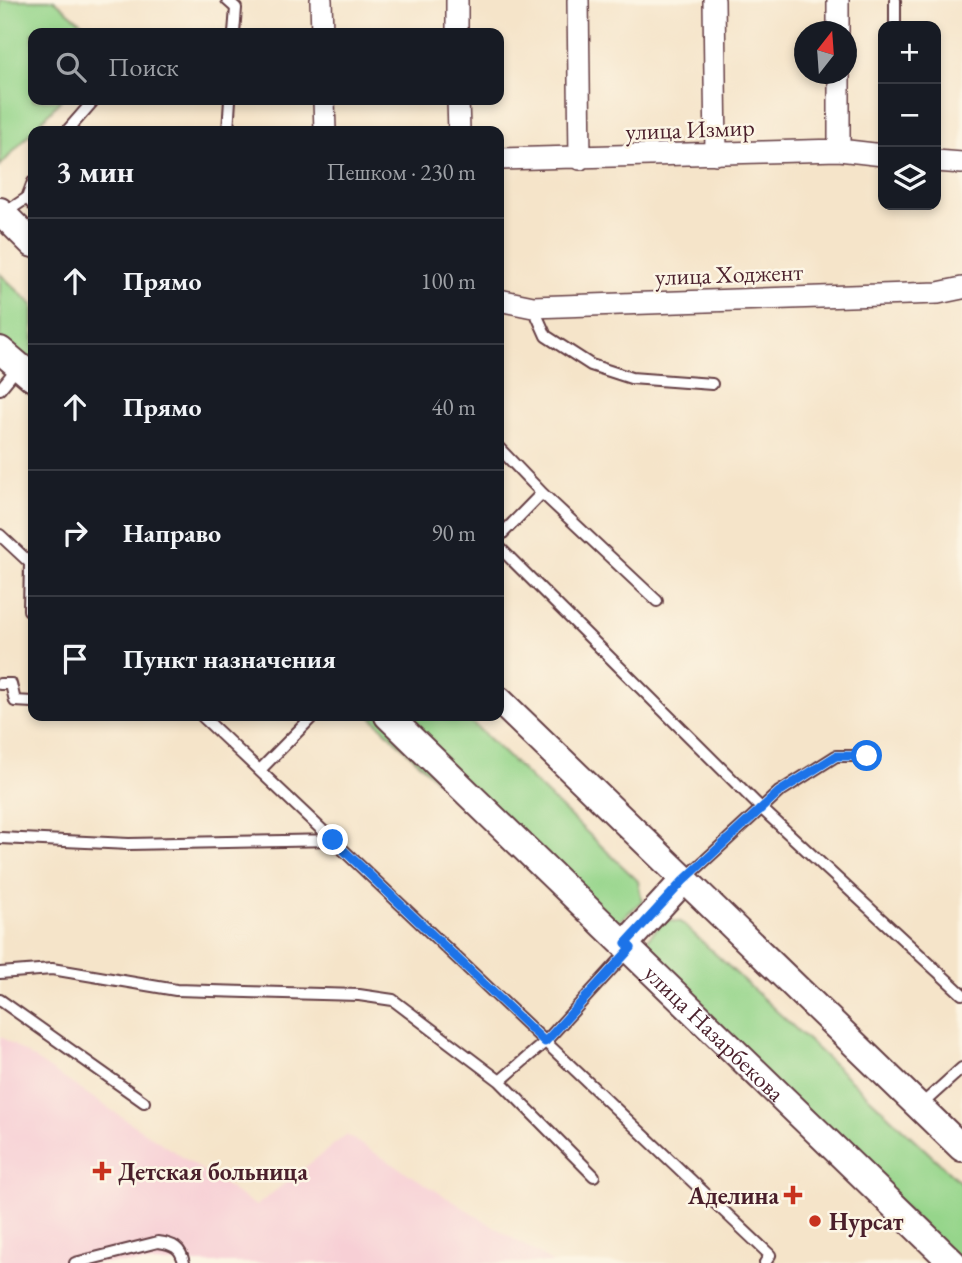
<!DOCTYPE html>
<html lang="ru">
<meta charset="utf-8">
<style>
body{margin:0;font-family:"EB Garamond",serif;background:#20242c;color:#f1f3f6}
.controls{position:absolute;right:21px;top:21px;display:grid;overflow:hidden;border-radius:14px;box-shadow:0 4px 10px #0003}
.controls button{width:63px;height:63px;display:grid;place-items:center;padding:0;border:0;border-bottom:2px solid #363941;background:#171b24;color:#f1f3f6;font:35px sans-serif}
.compass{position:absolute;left:794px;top:21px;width:63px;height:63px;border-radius:50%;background:#171b24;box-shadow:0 4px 10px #0003;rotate:17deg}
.stop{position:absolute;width:21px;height:21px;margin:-16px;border:5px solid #1a73e8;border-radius:50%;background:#fff}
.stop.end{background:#1a73e8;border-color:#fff;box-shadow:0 2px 7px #0008}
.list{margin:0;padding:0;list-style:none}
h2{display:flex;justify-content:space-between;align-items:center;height:91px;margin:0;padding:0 28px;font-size:30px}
h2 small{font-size:23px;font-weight:400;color:#9ea1a6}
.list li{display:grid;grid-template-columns:46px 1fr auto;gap:21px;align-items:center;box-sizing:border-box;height:126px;padding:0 28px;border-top:2px solid #363941}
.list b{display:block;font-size:26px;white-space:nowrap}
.list em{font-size:23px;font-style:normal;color:#9ea1a6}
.icon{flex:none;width:38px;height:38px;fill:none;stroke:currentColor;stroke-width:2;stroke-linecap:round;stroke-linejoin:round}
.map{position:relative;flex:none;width:962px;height:1263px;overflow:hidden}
.search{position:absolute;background:#171b24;box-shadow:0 4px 10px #0003;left:28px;top:28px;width:476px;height:77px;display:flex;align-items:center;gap:18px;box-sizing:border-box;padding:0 24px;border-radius:14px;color:#9ea1a6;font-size:26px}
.panel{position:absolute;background:#171b24;box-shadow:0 4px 10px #0003;left:28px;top:126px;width:476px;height:595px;border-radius:14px}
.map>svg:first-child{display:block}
.built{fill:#f7cfd5}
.green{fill:#96d58b;stroke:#707a5b;stroke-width:2}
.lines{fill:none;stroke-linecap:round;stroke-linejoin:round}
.service-casing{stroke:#643d43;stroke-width:14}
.minor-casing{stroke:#643d43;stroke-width:24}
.tertiary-casing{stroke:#643d43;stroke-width:30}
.service{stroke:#fff;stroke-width:10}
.minor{stroke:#fff;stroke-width:21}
.tertiary{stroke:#fff;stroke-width:26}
.route{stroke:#1a73e8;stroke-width:9}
.poi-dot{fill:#c8321e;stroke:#fcf5e5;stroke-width:2.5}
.labels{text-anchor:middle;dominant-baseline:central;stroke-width:5;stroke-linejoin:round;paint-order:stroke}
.street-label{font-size:24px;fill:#4a1f2b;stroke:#fcf5e5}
.poi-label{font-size:24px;font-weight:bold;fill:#4a1f2b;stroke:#fcf5e5;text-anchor:start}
</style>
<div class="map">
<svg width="962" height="1263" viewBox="0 0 962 1263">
<rect width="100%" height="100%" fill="#fcf5e5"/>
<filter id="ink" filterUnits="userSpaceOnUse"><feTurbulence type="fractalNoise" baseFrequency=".0143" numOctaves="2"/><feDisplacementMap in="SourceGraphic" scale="14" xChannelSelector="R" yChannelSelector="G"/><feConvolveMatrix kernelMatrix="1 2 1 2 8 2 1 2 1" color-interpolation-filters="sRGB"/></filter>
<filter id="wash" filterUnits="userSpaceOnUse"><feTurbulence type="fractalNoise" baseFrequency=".00686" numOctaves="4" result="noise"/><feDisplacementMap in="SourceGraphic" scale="28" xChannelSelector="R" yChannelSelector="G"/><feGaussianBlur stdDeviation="1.57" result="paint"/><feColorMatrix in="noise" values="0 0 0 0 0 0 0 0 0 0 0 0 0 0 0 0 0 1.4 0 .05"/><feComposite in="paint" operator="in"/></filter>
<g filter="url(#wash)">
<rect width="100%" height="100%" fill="#f5e4c9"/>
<!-- built -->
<path class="built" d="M0,1036L256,1206L346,1135L553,1263H0Z"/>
<!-- green -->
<path class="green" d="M0,0H54L94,33H33V100H61L0,166Z
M0,274L33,305V392L0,360Z
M370,716H465L638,881L642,901L614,926L592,929Z
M665,920L681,922L962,1184V1263L635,952Z"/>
</g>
<g filter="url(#ink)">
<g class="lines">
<!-- service casing -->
<g class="service-casing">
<path id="service" d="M227,0L236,8L234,33
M895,0V26
M67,131L94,100
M228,131L230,100
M33,182L27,198L33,205
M3,214L27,198
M533,307L546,336L591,365L631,378L712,384
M0,389L18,367
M499,448L542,493
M0,535L30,563L29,610L33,614
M499,537L542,493L657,601
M499,547L761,808L962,994
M0,684H11L15,701L33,702
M202,716L770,1255L765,1263
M260,770L313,716
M0,838L129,844L333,840
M685,879L779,792L836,756H867
M0,973L52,969L176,990L359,995L393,1000L500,1081L594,1176
M0,1000L144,1102
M500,1081L545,1042L629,950
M920,1106L962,1068
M75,1263L158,1242C174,1244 181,1248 184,1263"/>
</g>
<!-- minor casing -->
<g class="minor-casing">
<path id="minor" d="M321,0L322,33
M457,0V33
M578,0L580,159
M714,0L716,154
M838,0V32
M839,74V150
M324,100L325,131
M458,100L459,131
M499,159L839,150L883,155
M936,161L962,163
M499,300L533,307L938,293L962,288"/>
</g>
<!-- tertiary casing -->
<g class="tertiary-casing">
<g id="tertiary">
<path d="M0,211L33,244"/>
<path d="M0,350L33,378"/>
<path d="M499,700L962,1148"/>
<path id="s1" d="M388,716L953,1263"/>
<path d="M626,943L683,881"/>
</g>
</g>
<!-- service -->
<use href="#service" class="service"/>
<!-- minor -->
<use href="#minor" class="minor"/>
<!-- tertiary -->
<use href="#tertiary" class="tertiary"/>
</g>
</g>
<g class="lines" filter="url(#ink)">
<!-- route -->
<path class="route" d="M333,840L545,1042L631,948L626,943L683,881L779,792L836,756H867"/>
</g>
<!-- markers -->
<g class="poi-dot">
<path d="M98.5 1160.5h7v7h7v7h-7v7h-7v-7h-7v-7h7z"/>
<path d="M789.5 1184.5h7v7h7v7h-7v7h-7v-7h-7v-7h7z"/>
<circle cx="815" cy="1221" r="7"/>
</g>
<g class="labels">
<!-- street labels -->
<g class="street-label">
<text transform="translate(690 129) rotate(-2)">улица Измир</text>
<text transform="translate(729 274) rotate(-2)">улица Ходжент</text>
<text stroke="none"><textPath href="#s1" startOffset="455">улица Назарбекова</textPath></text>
</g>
<!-- poi labels -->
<g class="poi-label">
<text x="118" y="1171">Детская больница</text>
<text x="779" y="1195" text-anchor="end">Аделина</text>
<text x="829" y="1221">Нурсат</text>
</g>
</g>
</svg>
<div class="controls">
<button>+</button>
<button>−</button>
<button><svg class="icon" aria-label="layers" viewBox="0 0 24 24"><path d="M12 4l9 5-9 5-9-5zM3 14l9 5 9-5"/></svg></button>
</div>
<svg class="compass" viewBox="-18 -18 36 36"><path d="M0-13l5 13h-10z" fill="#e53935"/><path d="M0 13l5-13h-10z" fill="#9ea1a6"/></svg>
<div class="stop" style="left:867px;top:756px"></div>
<div class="stop end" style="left:333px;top:840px"></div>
<div class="search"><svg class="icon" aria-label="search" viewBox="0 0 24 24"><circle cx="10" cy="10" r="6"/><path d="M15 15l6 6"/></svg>Поиск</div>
<section class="panel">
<h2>3 мин<small>Пешком · 230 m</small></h2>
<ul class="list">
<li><svg class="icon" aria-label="ahead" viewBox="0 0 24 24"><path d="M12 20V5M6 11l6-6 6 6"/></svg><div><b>Прямо</b></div><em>100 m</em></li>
<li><svg class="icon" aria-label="ahead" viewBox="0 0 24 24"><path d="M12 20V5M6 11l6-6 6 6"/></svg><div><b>Прямо</b></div><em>40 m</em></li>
<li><svg class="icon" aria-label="right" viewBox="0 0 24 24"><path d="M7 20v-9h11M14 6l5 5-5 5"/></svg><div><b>Направо</b></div><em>90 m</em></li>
<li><svg class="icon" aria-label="arrive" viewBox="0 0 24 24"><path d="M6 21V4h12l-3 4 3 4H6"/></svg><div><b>Пункт назначения</b></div></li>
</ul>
</section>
</div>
